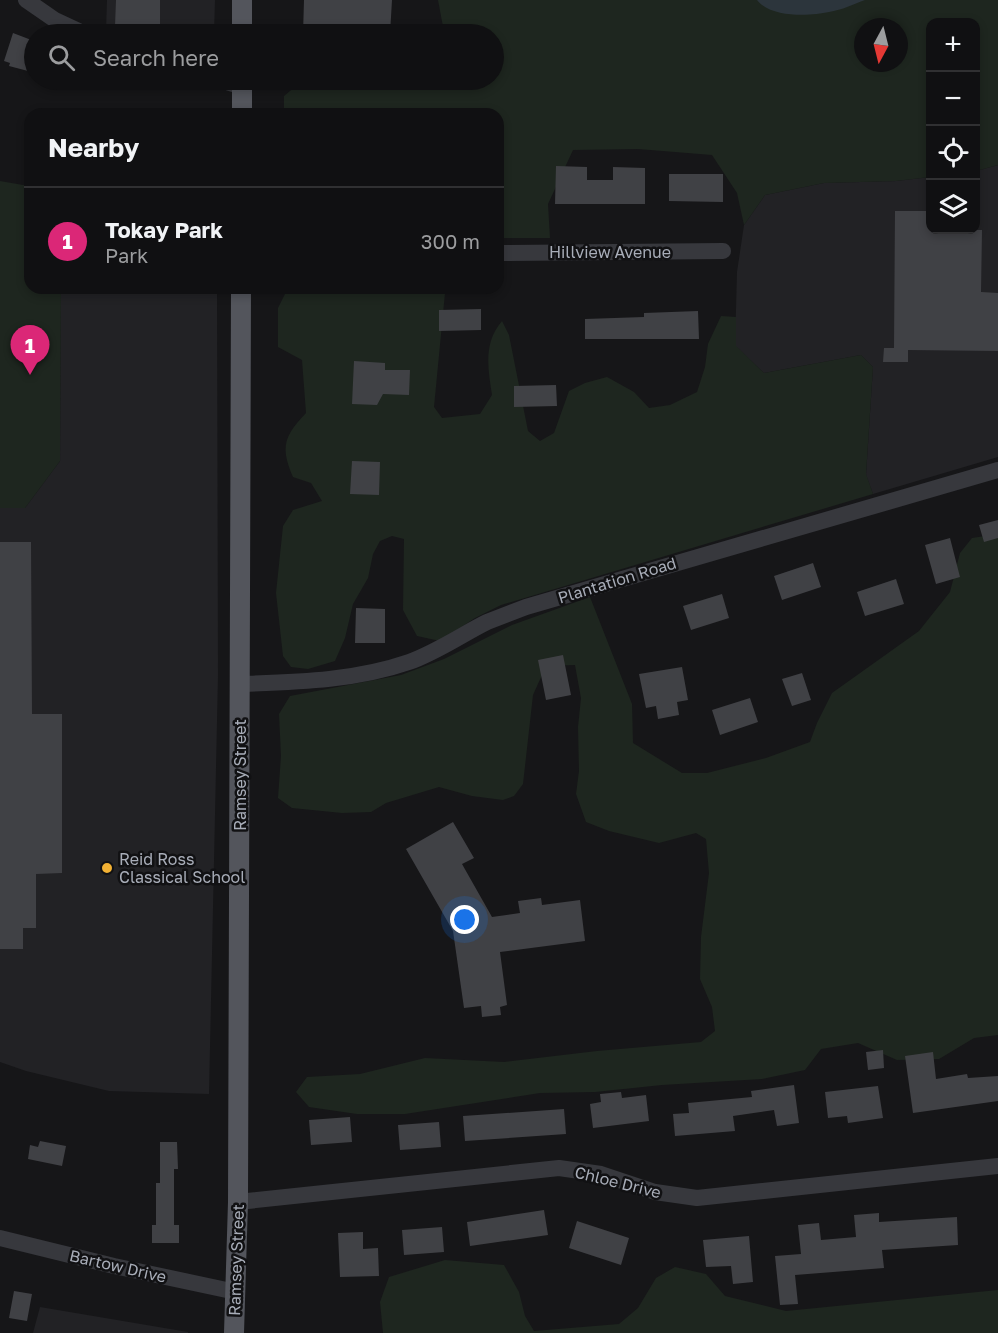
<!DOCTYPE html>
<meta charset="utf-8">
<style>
body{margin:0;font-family:"Golos Text",sans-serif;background:#1e1e20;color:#f1f3f6}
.controls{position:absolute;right:18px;top:18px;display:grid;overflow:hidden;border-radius:12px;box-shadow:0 3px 9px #0003}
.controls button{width:54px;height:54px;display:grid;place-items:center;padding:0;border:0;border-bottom:2px solid #303032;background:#101012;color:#f1f3f6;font:30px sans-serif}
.compass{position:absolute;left:854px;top:18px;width:54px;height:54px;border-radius:50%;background:#101012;box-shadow:0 3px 9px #0003;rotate:187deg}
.you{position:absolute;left:465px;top:920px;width:21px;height:21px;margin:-15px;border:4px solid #fff;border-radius:50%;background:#1a73e8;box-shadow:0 0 0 9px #1a73e833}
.badge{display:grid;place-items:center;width:39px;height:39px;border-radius:50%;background:#db2777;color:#fff;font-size:20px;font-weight:700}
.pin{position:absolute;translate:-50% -50px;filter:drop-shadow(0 2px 3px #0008)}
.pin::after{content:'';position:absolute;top:32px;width:21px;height:18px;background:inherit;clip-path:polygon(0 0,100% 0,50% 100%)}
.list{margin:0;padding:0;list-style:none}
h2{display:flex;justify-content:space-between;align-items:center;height:78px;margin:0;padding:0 24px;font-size:26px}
h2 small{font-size:20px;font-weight:400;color:#9c9d9f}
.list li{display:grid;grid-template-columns:39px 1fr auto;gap:18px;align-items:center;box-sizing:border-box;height:108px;padding:0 24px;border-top:2px solid #303032}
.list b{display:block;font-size:22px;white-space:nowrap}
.list p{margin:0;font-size:20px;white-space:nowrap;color:#9c9d9f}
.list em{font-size:20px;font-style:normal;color:#9c9d9f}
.icon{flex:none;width:33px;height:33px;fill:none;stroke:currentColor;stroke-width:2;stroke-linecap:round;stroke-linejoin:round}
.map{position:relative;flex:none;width:998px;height:1333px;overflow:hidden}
.search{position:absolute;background:#101012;box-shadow:0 3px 9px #0003;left:24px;top:24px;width:480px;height:66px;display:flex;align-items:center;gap:15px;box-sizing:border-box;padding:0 21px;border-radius:33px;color:#9c9d9f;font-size:22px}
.panel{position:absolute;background:#101012;box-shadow:0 3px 9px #0003;left:24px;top:108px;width:480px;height:186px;border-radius:18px}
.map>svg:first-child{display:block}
.built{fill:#222225}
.green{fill:#1e261f;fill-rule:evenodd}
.water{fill:#2c353c}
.building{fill:#404145}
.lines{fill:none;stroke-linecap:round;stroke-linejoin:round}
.minor{stroke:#37383d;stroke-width:16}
.major{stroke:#53555c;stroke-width:20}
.poi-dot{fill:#f2b134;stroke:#111113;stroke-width:2}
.labels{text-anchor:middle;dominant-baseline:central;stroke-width:5;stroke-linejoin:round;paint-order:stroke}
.street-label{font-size:16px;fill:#a8adb8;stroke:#111113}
.poi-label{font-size:16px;fill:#a8adb8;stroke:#111113;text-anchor:start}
</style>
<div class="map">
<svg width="998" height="1333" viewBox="0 0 998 1333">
<rect width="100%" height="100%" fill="#161618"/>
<!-- built -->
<path class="built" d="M107,0H215L214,34H117L106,31Z
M998,165V457L873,494L866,475L873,367L861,355L764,373L735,346L737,272L744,225L765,195L824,183L896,181L930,177V230H976V171Z
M61,288H217L218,675L209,1094L109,1091L26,1071L0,1062V508H25L60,461Z
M40,1307L188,1332V1333H33Z"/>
<!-- green -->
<path class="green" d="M438,0H998V165L976,171V22H930V177L896,181L824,183L765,195L744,225L737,193L712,155L638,149L573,150L548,204L550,238H498V114H284V96L296,86L336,80H494V34H441L444,32ZM863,27H899V63H863Z
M0,181L23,185L30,182V288H61L60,461L25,508H0Z
M288,288H441L445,293L434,407L442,418L480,414L492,395C488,369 483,343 502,321L509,335L528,431L540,441L554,433L569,391L585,383L607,377L634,392L649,408L670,405L697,392L705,367L708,344L721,316L736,317V346L764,373L861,355L873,367L866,474L873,494L501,605L475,618L440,641L417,636L403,610L404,539L392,536L380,541L373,554L368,578L353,604L345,638L335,661L308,669L291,667L283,656L276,593L283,526L293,510L322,501L311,483L293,477C280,447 284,436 306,413L302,360L278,347V308Z
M998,534V1035L974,1038L939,1059L897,1060L858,1043L821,1049L805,1070L762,1079L662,1085L595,1092L540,1093L405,1114H357L309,1107L296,1092L307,1077L360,1074L425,1058L504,1062L597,1051L701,1042L715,1031L712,1007L700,979L701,937L709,873L706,839L696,833L659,843L609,831L586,822L576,794L579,771L578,727L581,698L575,665L546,666L533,695L523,784L514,796L503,800L472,796L439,787L386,803L371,812L342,813L292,808L278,798L281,756L279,714L290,696L401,675L444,659L512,625L590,597L632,704L633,743L682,773H707L766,758L810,742L817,723L832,693L919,631L950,592L960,553L972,538Z
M445,1260L504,1265L519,1292L525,1316L534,1331L619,1324L638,1308L656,1278L675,1267L706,1274L725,1296L786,1311L998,1290V1333H383L380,1302L389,1277Z"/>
<!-- water -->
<path class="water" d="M757,0H865C854,4 842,10 829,12C810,16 771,18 757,0Z"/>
<!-- building -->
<path class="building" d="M116,0H160V27L115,26Z
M304,0H392L390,34H303Z
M13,33L34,41V51L28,71L9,66L10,63L4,61Z
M556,166L587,167V180H613V167L645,168V204H555Z
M669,174H723V202L669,201Z
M895,211H930V230H982L981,292L998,293V351L908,350V362H883L884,348H894Z
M481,309V330L439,331V310Z
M698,311L699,339H585V319L644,317V313Z
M354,361L385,363V370H410L409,395L383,394L377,405L352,404Z
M556,385L557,406L514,407V386Z
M352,461L380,462L379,495L350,494Z
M998,520V538L984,542L979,525Z
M950,538L960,577L936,584L925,545Z
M0,542H31L32,714H62V873L36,874V928H23V949H0Z
M813,563L821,587L782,600L774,576Z
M896,579L904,604L865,616L857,592Z
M722,594L729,618L691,630L683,606Z
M356,608L385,609V643H355Z
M563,655L571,695L546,700L538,660Z
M682,667L688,700L677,702L679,715L658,719L656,706L646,708L639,674Z
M802,673L811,700L792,706L782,679Z
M750,698L758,722L720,735L712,710Z
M453,822L474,858L462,864L492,917L520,913L518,901L541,898L542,905L580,900L585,941L500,952L507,1005L500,1007L501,1015L482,1017L481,1006L464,1008L453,931L406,849Z
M883,1050L884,1068L868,1070L866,1052Z
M933,1052L936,1079L967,1074L968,1078L998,1076V1101L913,1113L905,1056Z
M794,1085L799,1123L777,1126L774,1110L733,1116L735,1131L675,1136L673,1114L689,1113L688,1103L752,1097L751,1091Z
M878,1086L883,1118L848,1123L847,1116L828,1118L825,1092Z
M621,1092L622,1098L646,1095L649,1121L593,1128L590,1104L601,1102L600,1094Z
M564,1109L566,1134L465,1141L463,1116Z
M350,1117L352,1142L311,1145L309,1120Z
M439,1122L441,1147L400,1150L398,1125Z
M40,1141L66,1146L62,1166L28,1159L30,1145L38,1147Z
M160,1142H177L178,1169H174V1225H179V1243H152V1225H156V1183H160Z
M544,1210L548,1235L470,1246L467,1222Z
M879,1213V1222L957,1217L958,1245L882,1250L884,1268L795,1275L798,1304L780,1305L775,1256L801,1254L798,1225L819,1223L821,1240L856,1237L854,1215Z
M577,1221L629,1238L621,1265L569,1248Z
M442,1227L444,1252L404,1255L402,1230Z
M363,1232V1249L378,1248L379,1276L340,1277L338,1233Z
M749,1236L753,1282L733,1284L731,1266L706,1267L703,1240Z
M14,1291L32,1294L27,1321L9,1318Z"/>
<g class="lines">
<!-- minor -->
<path class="minor" d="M26,0L55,20L85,34
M220,80L242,87
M498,253L723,251
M240,684C297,682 354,681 409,662C437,652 461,635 487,622C500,617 513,612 526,607L998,470
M238,1202L559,1168L601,1174L655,1192L697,1198L998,1166
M0,1238L114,1266L236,1292"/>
<!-- major -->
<path class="major" d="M242,34V0
M242,114V80
M234,1333L238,1202L241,288"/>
</g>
<!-- markers -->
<circle class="poi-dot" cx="107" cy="868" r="6"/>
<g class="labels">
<!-- street labels -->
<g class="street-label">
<text x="610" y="252">Hillview Avenue</text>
<text transform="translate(617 580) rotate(-17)">Plantation Road</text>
<text transform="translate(240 775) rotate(-90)">Ramsey Street</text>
<text transform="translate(618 1182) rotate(14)">Chloe Drive</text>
<text transform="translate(236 1260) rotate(-88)">Ramsey Street</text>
<text transform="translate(118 1266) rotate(13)">Bartow Drive</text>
</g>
<!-- poi labels -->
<g class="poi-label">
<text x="119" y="859">Reid Ross<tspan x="119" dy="18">Classical School</tspan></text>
</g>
</g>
</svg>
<div class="controls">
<button>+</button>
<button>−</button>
<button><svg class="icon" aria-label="locate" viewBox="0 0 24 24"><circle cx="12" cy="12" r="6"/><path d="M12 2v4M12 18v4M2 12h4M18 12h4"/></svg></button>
<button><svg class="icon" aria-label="layers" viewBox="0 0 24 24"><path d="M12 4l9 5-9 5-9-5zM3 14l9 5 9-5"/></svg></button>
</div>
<svg class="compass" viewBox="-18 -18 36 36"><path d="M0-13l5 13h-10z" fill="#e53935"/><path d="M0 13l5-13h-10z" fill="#9c9d9f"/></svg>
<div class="you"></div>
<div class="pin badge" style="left:30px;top:375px">1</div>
<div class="search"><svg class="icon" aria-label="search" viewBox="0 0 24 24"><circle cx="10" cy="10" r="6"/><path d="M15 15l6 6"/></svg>Search here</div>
<section class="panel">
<h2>Nearby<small></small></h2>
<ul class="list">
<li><span class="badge">1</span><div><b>Tokay Park</b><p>Park</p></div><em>300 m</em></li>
</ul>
</section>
</div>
